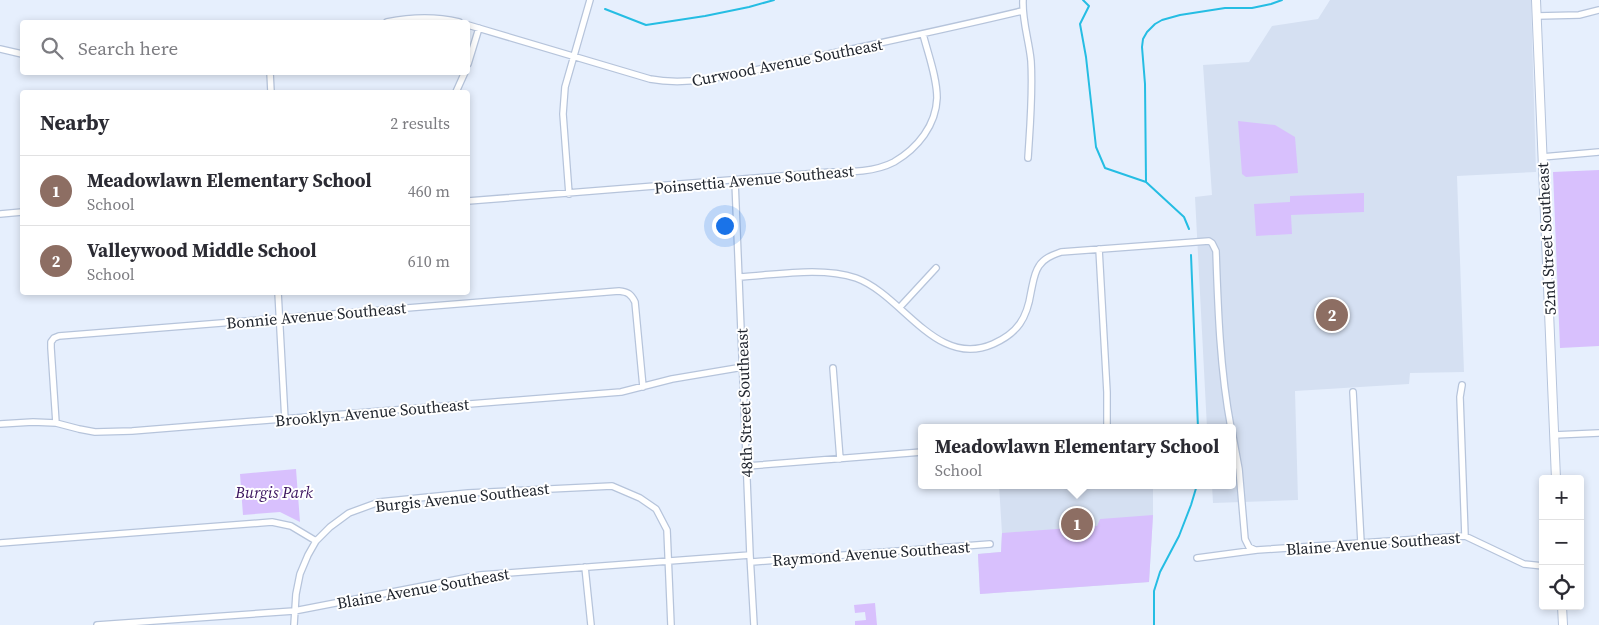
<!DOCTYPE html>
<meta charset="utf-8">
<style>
body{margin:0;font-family:"Source Serif 4",serif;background:#f7f7f7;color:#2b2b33}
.controls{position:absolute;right:15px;bottom:15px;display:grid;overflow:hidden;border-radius:5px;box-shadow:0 2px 8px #0003}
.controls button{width:45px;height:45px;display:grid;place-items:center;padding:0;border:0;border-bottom:1px solid #e1e1e2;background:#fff;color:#2b2b33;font:25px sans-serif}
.you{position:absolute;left:724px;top:225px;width:18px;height:18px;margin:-12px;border:4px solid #fff;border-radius:50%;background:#1a73e8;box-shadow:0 0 0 8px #1a73e833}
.badge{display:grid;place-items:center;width:32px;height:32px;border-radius:50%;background:#2b8459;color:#fff;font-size:16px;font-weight:700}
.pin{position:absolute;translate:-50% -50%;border:2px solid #fff;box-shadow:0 1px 5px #0006}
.popup{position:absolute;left:918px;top:424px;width:318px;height:65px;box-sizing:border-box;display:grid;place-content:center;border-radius:5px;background:#fff;filter:drop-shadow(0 1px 4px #0005);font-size:16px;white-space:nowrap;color:#7c7c81}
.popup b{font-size:19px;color:#2b2b33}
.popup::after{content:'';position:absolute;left:50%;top:100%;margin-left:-10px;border:10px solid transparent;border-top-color:#fff}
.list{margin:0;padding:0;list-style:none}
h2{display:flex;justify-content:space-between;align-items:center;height:65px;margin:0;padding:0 20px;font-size:21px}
h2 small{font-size:16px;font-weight:400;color:#7c7c81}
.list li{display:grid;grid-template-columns:32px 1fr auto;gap:15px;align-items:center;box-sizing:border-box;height:70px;padding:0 20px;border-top:1px solid #e1e1e2}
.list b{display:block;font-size:19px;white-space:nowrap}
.list p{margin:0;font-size:16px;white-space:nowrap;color:#7c7c81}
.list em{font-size:16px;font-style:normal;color:#7c7c81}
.icon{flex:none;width:28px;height:28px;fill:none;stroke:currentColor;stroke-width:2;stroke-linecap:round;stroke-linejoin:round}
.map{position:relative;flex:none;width:1599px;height:625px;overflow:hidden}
.search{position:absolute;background:#fff;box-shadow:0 2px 8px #0003;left:20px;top:20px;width:450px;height:55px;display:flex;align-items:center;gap:12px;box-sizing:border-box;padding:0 18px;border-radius:5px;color:#7c7c81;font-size:19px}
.panel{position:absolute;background:#fff;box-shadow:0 2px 8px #0003;left:20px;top:90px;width:450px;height:205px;border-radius:5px}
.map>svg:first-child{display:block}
.built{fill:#d5e0f2}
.green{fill:#d8c0fd}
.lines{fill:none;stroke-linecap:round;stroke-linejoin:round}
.stream{stroke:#25bde3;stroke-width:2}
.street-casing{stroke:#b6c4db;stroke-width:8}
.secondary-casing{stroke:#b6c4db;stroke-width:10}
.street{stroke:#fff;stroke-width:5.5}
.secondary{stroke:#fff;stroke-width:8}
.labels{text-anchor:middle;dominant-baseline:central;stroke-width:4;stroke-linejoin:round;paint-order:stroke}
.street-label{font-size:16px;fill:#21262f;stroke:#fff}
.park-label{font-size:16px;font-style:italic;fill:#39115d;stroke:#fff}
</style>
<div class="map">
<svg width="1599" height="625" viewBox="0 0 1599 625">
<rect width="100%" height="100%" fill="#e6effd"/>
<!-- built -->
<path class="built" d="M1330,0H1531L1536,172L1457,176L1464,372L1410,373L1409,384L1295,391L1298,500L1213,503L1212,485H1232V428H1207L1195,197L1212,195L1203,65L1249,62L1272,26L1318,19Z
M999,485H1153V515L1149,582L980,594L978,554L1001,552L1002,533Z"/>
<!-- green -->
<path class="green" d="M1238,121L1275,125L1295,137L1298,173L1246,177L1242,174Z
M1599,170V346L1560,348L1553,172Z
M1364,193V212L1291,215L1292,234L1256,236L1254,204L1290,202V196Z
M296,469L300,522L280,512L243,515L240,474Z
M1153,515L1149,582L980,594L978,554L1001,552L1002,533L1097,526L1100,519Z
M875,603L877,625H855V621L866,620L865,612L855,613L854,605Z"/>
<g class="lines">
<!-- stream -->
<path class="stream" d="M1083,0L1089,6L1080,24L1086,57L1096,147L1105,168L1146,182L1184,217L1189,229
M605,9L646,25L705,16L749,7L774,0
M1146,182L1145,84L1142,47L1143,39L1147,32L1155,24L1162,20L1180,15L1225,8H1252L1271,4L1282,0
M1191,255L1198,428
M1154,625V591L1160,572L1179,536L1191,505L1197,485"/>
<!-- street casing -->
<g class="street-casing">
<path id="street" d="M1023,0C1022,21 1029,40 1031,61C1033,93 1030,126 1028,158
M1537,16L1579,15L1599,10
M387,22C411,17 435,16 459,22
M468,25L650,79C696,88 750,70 796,61C871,45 947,29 1022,11
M0,49L22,54
M468,64L479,28
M270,72L271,92
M456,92L465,72
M1542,157L1599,152
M735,181L750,555L754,625
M569,194L563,114L565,87L590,0
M468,201L830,172C851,172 875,172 894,162C918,148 936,125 937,98C937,77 928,54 923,34
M0,214L22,212
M1099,249L1107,392V428
M739,277C775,275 821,266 856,278C903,295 936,369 993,344C1018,333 1027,318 1031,292C1033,283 1034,273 1039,266C1044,258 1053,255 1061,252L1209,241L1212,243L1216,251C1218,311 1220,369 1231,428
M278,292L285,420
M900,307L936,268
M833,368L840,459
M1462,385L1460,397L1465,536
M1353,392L1361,543
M56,423L51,348V342L54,338L59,336L619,291C628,292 631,294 635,302L643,387
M0,424L33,422L56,423L79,429L95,432L132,431L621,392L672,379L743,367
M1232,431L1239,469L1245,539L1249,547L1255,550
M1554,435L1599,433
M747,466L922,452
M0,543L272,522L291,526L316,541
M1197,558L1257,550L1465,536L1524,564L1543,566
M752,562L990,544
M585,567L591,625
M97,625L294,611L480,575L750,555
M294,625L296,594L300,574L308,555L316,541L330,527L349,513L379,502L468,493L612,486L640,498L656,509L667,530L671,625"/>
</g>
<!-- secondary casing -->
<g class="secondary-casing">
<path id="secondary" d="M1536,0L1556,479
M1562,606L1563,625"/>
</g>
<!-- street -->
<use href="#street" class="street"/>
<!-- secondary -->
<use href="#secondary" class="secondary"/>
</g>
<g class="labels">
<!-- street labels -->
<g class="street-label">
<text transform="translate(787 62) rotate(-11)">Curwood Avenue Southeast</text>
<text transform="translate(754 179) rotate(-5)">Poinsettia Avenue Southeast</text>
<text transform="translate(1546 239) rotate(-93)">52nd Street Southeast</text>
<text transform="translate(316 315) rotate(-5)">Bonnie Avenue Southeast</text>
<text transform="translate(744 403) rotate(-92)">48th Street Southeast</text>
<text transform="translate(372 412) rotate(-5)">Brooklyn Avenue Southeast</text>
<text transform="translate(462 497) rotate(-6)">Burgis Avenue Southeast</text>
<text transform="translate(1373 543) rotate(-4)">Blaine Avenue Southeast</text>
<text transform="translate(871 553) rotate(-4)">Raymond Avenue Southeast</text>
<text transform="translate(423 588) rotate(-10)">Blaine Avenue Southeast</text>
</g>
<!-- park labels -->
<g class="park-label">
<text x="274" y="492">Burgis Park</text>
</g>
</g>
</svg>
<div class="controls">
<button>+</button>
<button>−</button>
<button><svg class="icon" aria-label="locate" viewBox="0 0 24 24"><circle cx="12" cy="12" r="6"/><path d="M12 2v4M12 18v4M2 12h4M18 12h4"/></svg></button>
</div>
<div class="you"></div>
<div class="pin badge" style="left:1077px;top:524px;background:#8d6e63">1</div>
<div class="popup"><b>Meadowlawn Elementary School</b>School</div>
<div class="pin badge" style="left:1332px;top:315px;background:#8d6e63">2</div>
<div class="search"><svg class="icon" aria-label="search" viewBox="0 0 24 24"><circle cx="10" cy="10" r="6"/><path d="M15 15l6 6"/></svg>Search here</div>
<section class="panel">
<h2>Nearby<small>2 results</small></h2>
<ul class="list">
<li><span class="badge" style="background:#8d6e63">1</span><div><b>Meadowlawn Elementary School</b><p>School</p></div><em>460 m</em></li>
<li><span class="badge" style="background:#8d6e63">2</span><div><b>Valleywood Middle School</b><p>School</p></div><em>610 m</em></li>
</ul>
</section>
</div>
